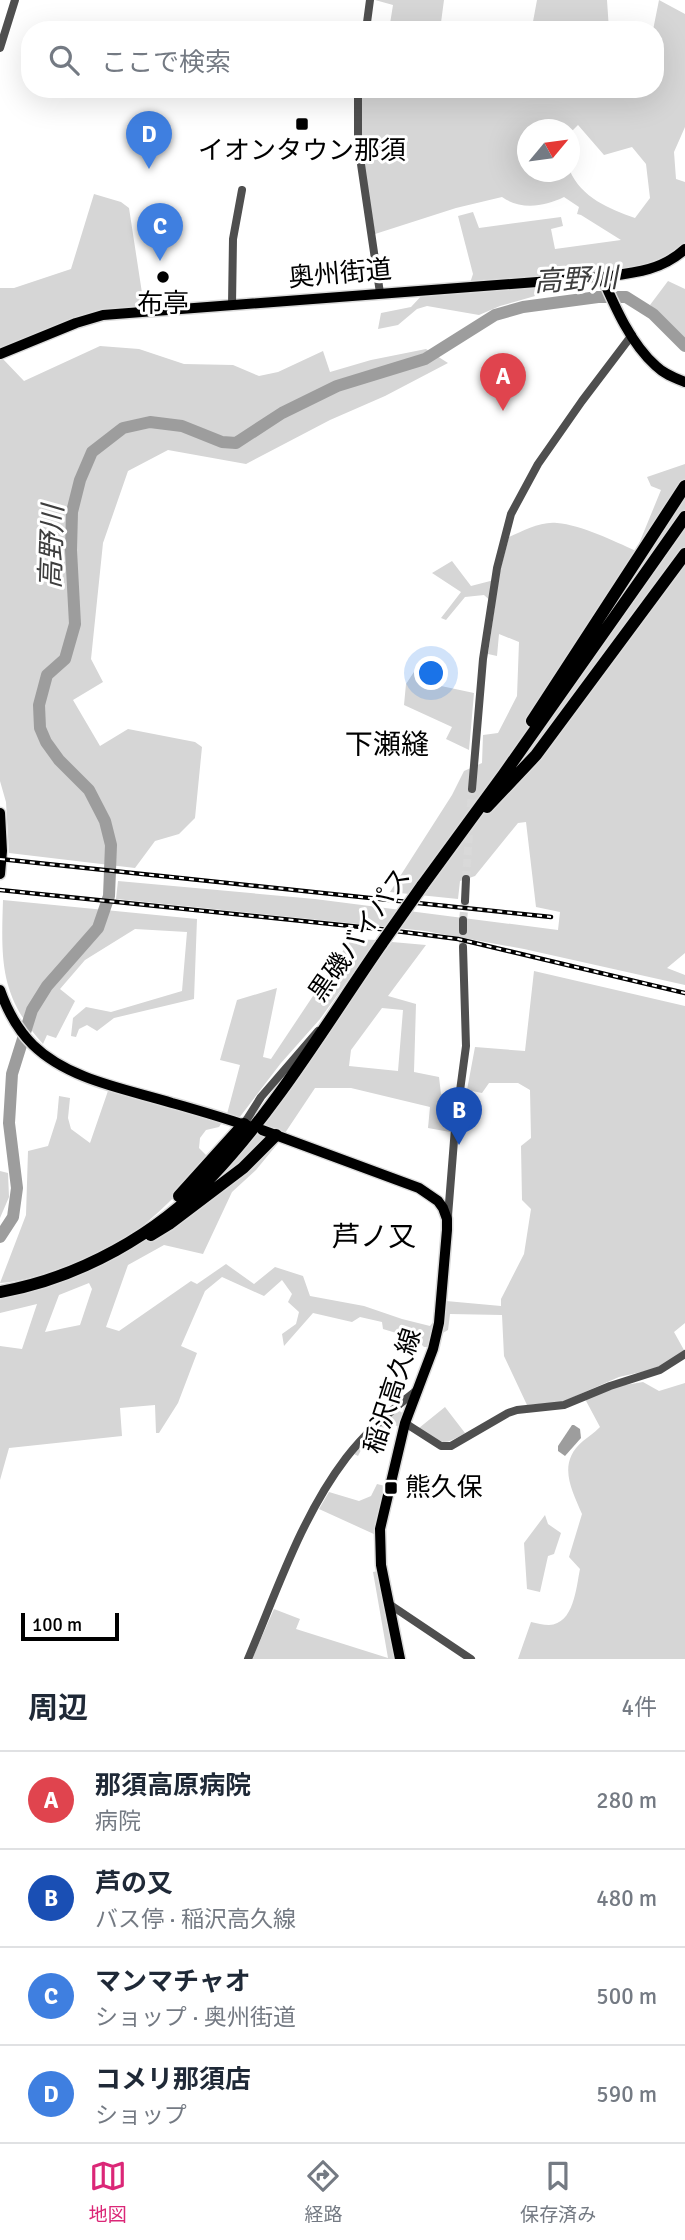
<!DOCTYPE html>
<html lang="ja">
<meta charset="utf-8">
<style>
body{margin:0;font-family:Signika,"Noto Sans JP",sans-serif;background:#f6f6f7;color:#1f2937}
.compass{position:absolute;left:517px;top:119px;width:63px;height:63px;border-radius:50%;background:#fff;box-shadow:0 7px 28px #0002;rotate:61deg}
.scale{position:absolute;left:21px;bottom:18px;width:98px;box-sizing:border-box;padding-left:7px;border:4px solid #000;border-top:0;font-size:19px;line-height:24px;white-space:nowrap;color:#000;-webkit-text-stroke:5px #fff;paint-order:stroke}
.you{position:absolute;left:432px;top:674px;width:24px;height:24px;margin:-18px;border:5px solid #fff;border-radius:50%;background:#1a73e8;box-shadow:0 0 0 10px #1a73e833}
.badge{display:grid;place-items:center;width:46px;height:46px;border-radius:50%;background:#db2777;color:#fff;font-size:23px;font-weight:700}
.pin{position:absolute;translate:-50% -58px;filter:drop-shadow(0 2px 4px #0008)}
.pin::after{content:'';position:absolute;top:37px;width:24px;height:21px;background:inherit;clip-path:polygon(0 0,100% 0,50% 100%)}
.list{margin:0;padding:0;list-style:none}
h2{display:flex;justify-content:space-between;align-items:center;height:91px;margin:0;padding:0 28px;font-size:30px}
h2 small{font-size:23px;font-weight:400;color:#747a83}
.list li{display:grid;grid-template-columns:46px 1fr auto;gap:21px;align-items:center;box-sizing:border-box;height:98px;padding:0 28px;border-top:2px solid #e0e1e3}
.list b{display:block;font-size:26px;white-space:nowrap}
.list p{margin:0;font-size:23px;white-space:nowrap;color:#747a83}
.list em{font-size:23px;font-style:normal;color:#747a83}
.icon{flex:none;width:38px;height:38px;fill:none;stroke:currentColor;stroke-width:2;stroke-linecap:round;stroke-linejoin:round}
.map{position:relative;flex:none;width:685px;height:1659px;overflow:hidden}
.search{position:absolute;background:#fff;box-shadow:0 7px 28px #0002;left:21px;right:21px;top:21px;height:77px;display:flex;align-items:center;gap:18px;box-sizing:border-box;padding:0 24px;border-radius:28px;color:#747a83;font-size:26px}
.sheet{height:483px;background:#fff}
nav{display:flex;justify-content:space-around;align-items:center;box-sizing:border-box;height:98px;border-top:2px solid #e0e1e3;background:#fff;font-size:19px;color:#747a83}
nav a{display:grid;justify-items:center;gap:4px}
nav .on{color:#db2777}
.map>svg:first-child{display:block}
.green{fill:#d6d6d6;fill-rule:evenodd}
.water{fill:#9d9d9d}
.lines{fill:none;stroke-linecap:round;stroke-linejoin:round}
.river{stroke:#9d9d9d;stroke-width:12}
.minor-tunnel{stroke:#d9d9d9;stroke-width:8;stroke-dasharray:8 4;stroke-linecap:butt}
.major-casing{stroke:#dbdbdb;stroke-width:13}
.highway-casing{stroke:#dbdbdb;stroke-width:15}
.minor{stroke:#4f4f4f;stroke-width:8}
.major{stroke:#000;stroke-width:10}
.highway{stroke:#000;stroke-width:12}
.rail-casing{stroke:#000;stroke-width:4.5}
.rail{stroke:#fff;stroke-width:2;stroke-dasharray:5;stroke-linecap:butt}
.highway-bridge-casing{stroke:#dbdbdb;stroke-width:15;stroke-linecap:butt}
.highway-bridge{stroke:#000;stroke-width:12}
.poi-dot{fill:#000;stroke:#fff;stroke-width:2.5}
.labels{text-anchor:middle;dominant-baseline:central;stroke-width:6;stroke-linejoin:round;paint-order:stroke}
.poi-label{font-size:26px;fill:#000;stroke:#fff}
.street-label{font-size:26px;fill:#000;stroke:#fff}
.water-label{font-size:28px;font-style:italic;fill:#3e3e3e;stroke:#fff}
.neighbourhood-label{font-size:28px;fill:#000;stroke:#fff}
</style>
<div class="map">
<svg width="685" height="1659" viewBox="0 0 685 1659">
<rect width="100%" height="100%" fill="#fff"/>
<!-- green -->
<path class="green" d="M375,0H444L440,30H389L393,5Z
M537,0H607L609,30H495L497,25L532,27Z
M659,0L685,14V127L674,152L676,179L685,182V242C659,276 588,273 549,276L542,294L500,306L479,315L427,306L417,309L398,325L378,329L381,313L411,307L424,293L468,289L473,274L458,216L473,212L479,228L561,217L563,226L551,229L555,249L621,240L581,215L577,214L579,207L564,197C544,207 520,210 502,197L456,208L375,234L361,147L362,89H627L640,97L646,89H655V76L659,71L655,66V30H653ZM578,125L604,155L632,147L646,164L650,198L635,218C609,209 581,197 570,171L528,172V130H570V133Z
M94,194L121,202L129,208L144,306L94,312L0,348V288H14L71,269Z
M668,281L685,289V339L650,305Z
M100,346L139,349L184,364L233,365L259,376L278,372L323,351L330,372L371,360L426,349L448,363L385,396L330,420L246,464L168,450L128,471L103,543L91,659L103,682L73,700L100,746L128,729L195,742L202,747L195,818L179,834L155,841L135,868L9,853L6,802L0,781V359L2,358L24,381Z
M685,464V953L667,968L685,975V985L524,949L425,931L116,899L118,881L315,899L558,930L560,912L536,907L526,822L518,823L475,876L460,881L458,899L390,892L452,795L464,771L482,763L483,735L498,733L517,696L519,642L499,634L497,656L488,654L495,605L484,595L465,597L446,620L441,618L461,592L432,573L452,561L471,586L498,579L509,537C523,531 541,521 557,523C581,525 614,541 636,551L661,490L651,486L647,477Z
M414,672L441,686L474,693L469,750L446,739L452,727L404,705L406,684Z
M3,900L197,919L194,999L114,1018L97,1031L87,1025L79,1029L76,1037L71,1036L73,1018L86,1007L111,1012L182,991L187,932L135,929L85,960L60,989L75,1001L56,1038L47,1035L43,1044C0,996 1,962 3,900Z
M351,939L377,940L320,1019L281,1063L239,1118L227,1114L240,1065L220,1060L237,1000L277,988L263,1057L271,1059Z
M392,942L426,945L388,996L416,1004L414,1072L439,1077L441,1094L455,1098L450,1132L428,1128L430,1107L351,1088H315L279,1142L256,1170L232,1192L203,1254L164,1245L128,1265L106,1327L119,1331L191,1281L197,1284L226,1264L254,1284L275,1267L303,1276L310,1296L364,1306L402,1319L430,1326L445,1306L446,1301L501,1306V1299L524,1254L531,1209L522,1200L521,1146L531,1138L530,1090L518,1083H489L482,1093L467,1090L475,1047L525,1051L534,971L685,1006V1323L674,1332L684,1350L667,1363L650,1370L619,1377L562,1402L527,1405L504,1356L502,1315L450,1314L448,1330L432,1339L428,1347H424L416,1339L383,1329L382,1322L360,1317L352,1322L313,1313L284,1346L282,1334L296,1324L299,1312L288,1302L292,1294L282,1280L264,1296L222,1277L205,1291L181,1346L197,1353L178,1403L159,1433H156L155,1405L120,1408L122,1436L9,1448L0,1480V1346L22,1349L37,1304L0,1313V1297L68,1279L204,1189ZM382,1008L403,1010L398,1071L349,1066L351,1050ZM89,1283L92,1289L80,1325L45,1332L59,1295Z
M109,1088L223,1121L219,1127L206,1130L200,1138L199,1148L210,1159C188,1183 166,1207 140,1228C110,1251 38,1281 0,1283L26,1215L28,1151L48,1146L57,1118L59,1096L70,1098L68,1118L71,1129L90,1143Z
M0,1171L8,1173L9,1197L0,1218Z
M643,1382L659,1391L685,1383V1659H518L531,1622C537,1623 543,1625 549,1625C574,1624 576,1588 580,1569L569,1557L582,1514C571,1488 557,1463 583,1441C588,1437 594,1433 600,1427L585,1399L619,1386Z
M445,1407L465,1433C442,1447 440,1444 419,1428Z
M398,1410L404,1414L400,1428L389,1421L371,1444L377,1447L376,1451L362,1448L358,1456L354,1454L385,1421Z
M377,1484L385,1486L376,1535L319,1509L329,1492L359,1501L371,1496Z
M545,1515L548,1524L561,1533L554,1554L548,1556L540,1592L527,1589L524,1543Z
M378,1571L396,1659H252L274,1609L300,1619L296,1629L388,1658L373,1572Z"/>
<!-- water -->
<path class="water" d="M572,1425H574L580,1429L581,1438L565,1456L558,1451V1446Z"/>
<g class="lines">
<!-- river -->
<path class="river" d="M0,1237L13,1217L17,1188L9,1123L12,1074L32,1010L47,986L98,928L109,896L111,845L105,821L89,790L59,760L46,742L40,728L39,705L47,675L65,659L75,624L71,550L72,512L80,480L92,452L123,428L150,422L182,426L222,442L236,443L282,413L337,386L425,359L495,315L523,307L598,297H626L653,314L685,346"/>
<!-- minor-tunnel -->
<path class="minor-tunnel" d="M466,879L472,789
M463,920L465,901
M463,947V931"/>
<!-- major casing -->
<g class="major-casing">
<path id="major" d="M602,277C615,307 631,344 656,366C664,374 675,378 685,382
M0,354L76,323L103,315L602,277C633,273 661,271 685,249
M0,813L2,851L0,874
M0,990C7,1010 18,1030 33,1045C69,1080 126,1089 172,1103C198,1110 223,1118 249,1126
M262,1130L419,1188L438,1201L443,1208L447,1219V1230L439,1323L433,1349L405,1423L380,1529L381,1565L400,1659"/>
</g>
<!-- highway casing -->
<g class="highway-casing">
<path id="highway" d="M532,721L685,486
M487,807L536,755L685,554
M422,886L504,774L685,517
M179,1196L244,1124
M151,1235L169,1224L243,1168L276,1135
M0,1292C79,1278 158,1234 212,1176C278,1106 328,1021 382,943"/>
</g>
<!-- minor -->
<path class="minor" d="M366,30L370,0
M0,48L15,0
M358,89V144L380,293
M232,305L233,239L242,190
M472,789L483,659L497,568L511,514L538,464L582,401L632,335
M465,901L466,879
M463,931V920
M244,1124L261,1097L318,1031
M448,1216L455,1128L466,1046L463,947
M405,1423L441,1446H451L508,1413L517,1410L564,1405L610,1386L660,1370L685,1354
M389,1604L471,1659
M248,1659C277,1591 301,1517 346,1458C366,1432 390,1411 416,1391"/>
<!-- major -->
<use href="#major" class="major"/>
<!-- highway -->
<use href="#highway" class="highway"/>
<!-- rail casing -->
<g class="rail-casing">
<path id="rail" d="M0,859L551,917
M0,890L380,929L458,939L685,993"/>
</g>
<!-- rail -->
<use href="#rail" class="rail"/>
<!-- highway-bridge casing -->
<g class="highway-bridge-casing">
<path id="highway-bridge" d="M382,943L422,886"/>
</g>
<!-- highway-bridge -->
<use href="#highway-bridge" class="highway-bridge"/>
</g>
<!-- markers -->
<g class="poi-dot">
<rect x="295" y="117" width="14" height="14" rx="3.5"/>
<circle cx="163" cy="277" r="7"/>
<rect x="384" y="1481" width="14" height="14" rx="3.5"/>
</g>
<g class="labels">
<!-- poi labels -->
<g class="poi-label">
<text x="302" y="151">イオンタウン那須</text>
<text x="163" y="304">布亭</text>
<text x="405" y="1488" text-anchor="start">熊久保</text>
</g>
<!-- street labels -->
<g class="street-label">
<text transform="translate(340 274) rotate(-5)">奥州街道</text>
<text transform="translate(360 935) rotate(-55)">黒磯バイパス</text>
<text transform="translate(393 1391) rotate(-72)">稲沢高久線</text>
</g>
<!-- water labels -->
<g class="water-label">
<text transform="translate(576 280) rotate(-3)">高野川</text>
<text transform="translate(52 547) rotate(-88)">高野川</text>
</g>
<!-- neighbourhood labels -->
<g class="neighbourhood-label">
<text x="387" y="745">下瀬縫</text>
<text x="374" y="1237">芦ノ又</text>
</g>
</g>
</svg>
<svg class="compass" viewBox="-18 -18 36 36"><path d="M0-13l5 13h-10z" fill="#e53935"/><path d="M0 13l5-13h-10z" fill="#747a83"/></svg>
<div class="scale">100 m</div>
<div class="you"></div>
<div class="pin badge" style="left:503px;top:411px;background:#e0444e">A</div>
<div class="pin badge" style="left:459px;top:1145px;background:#1a4fb4">B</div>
<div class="pin badge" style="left:160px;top:261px;background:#3f7fe0">C</div>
<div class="pin badge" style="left:149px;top:169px;background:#3f7fe0">D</div>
<div class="search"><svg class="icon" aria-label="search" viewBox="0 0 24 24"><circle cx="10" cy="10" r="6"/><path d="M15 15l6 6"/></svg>ここで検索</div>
</div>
<section class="sheet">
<h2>周辺<small>4件</small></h2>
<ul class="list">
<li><span class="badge" style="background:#e0444e">A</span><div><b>那須高原病院</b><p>病院</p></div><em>280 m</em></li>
<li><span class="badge" style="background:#1a4fb4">B</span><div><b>芦の又</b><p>バス停 · 稲沢高久線</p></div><em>480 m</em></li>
<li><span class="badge" style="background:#3f7fe0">C</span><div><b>マンマチャオ</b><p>ショップ · 奥州街道</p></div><em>500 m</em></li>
<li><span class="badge" style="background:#3f7fe0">D</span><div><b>コメリ那須店</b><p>ショップ</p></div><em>590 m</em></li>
</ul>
</section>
<nav>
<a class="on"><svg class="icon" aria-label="map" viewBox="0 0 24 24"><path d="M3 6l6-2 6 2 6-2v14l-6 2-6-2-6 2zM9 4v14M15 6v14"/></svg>地図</a>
<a><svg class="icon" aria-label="directions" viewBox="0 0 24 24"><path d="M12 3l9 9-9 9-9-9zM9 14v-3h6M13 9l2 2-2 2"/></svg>経路</a>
<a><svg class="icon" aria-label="saved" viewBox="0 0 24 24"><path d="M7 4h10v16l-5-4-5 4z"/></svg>保存済み</a>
</nav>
